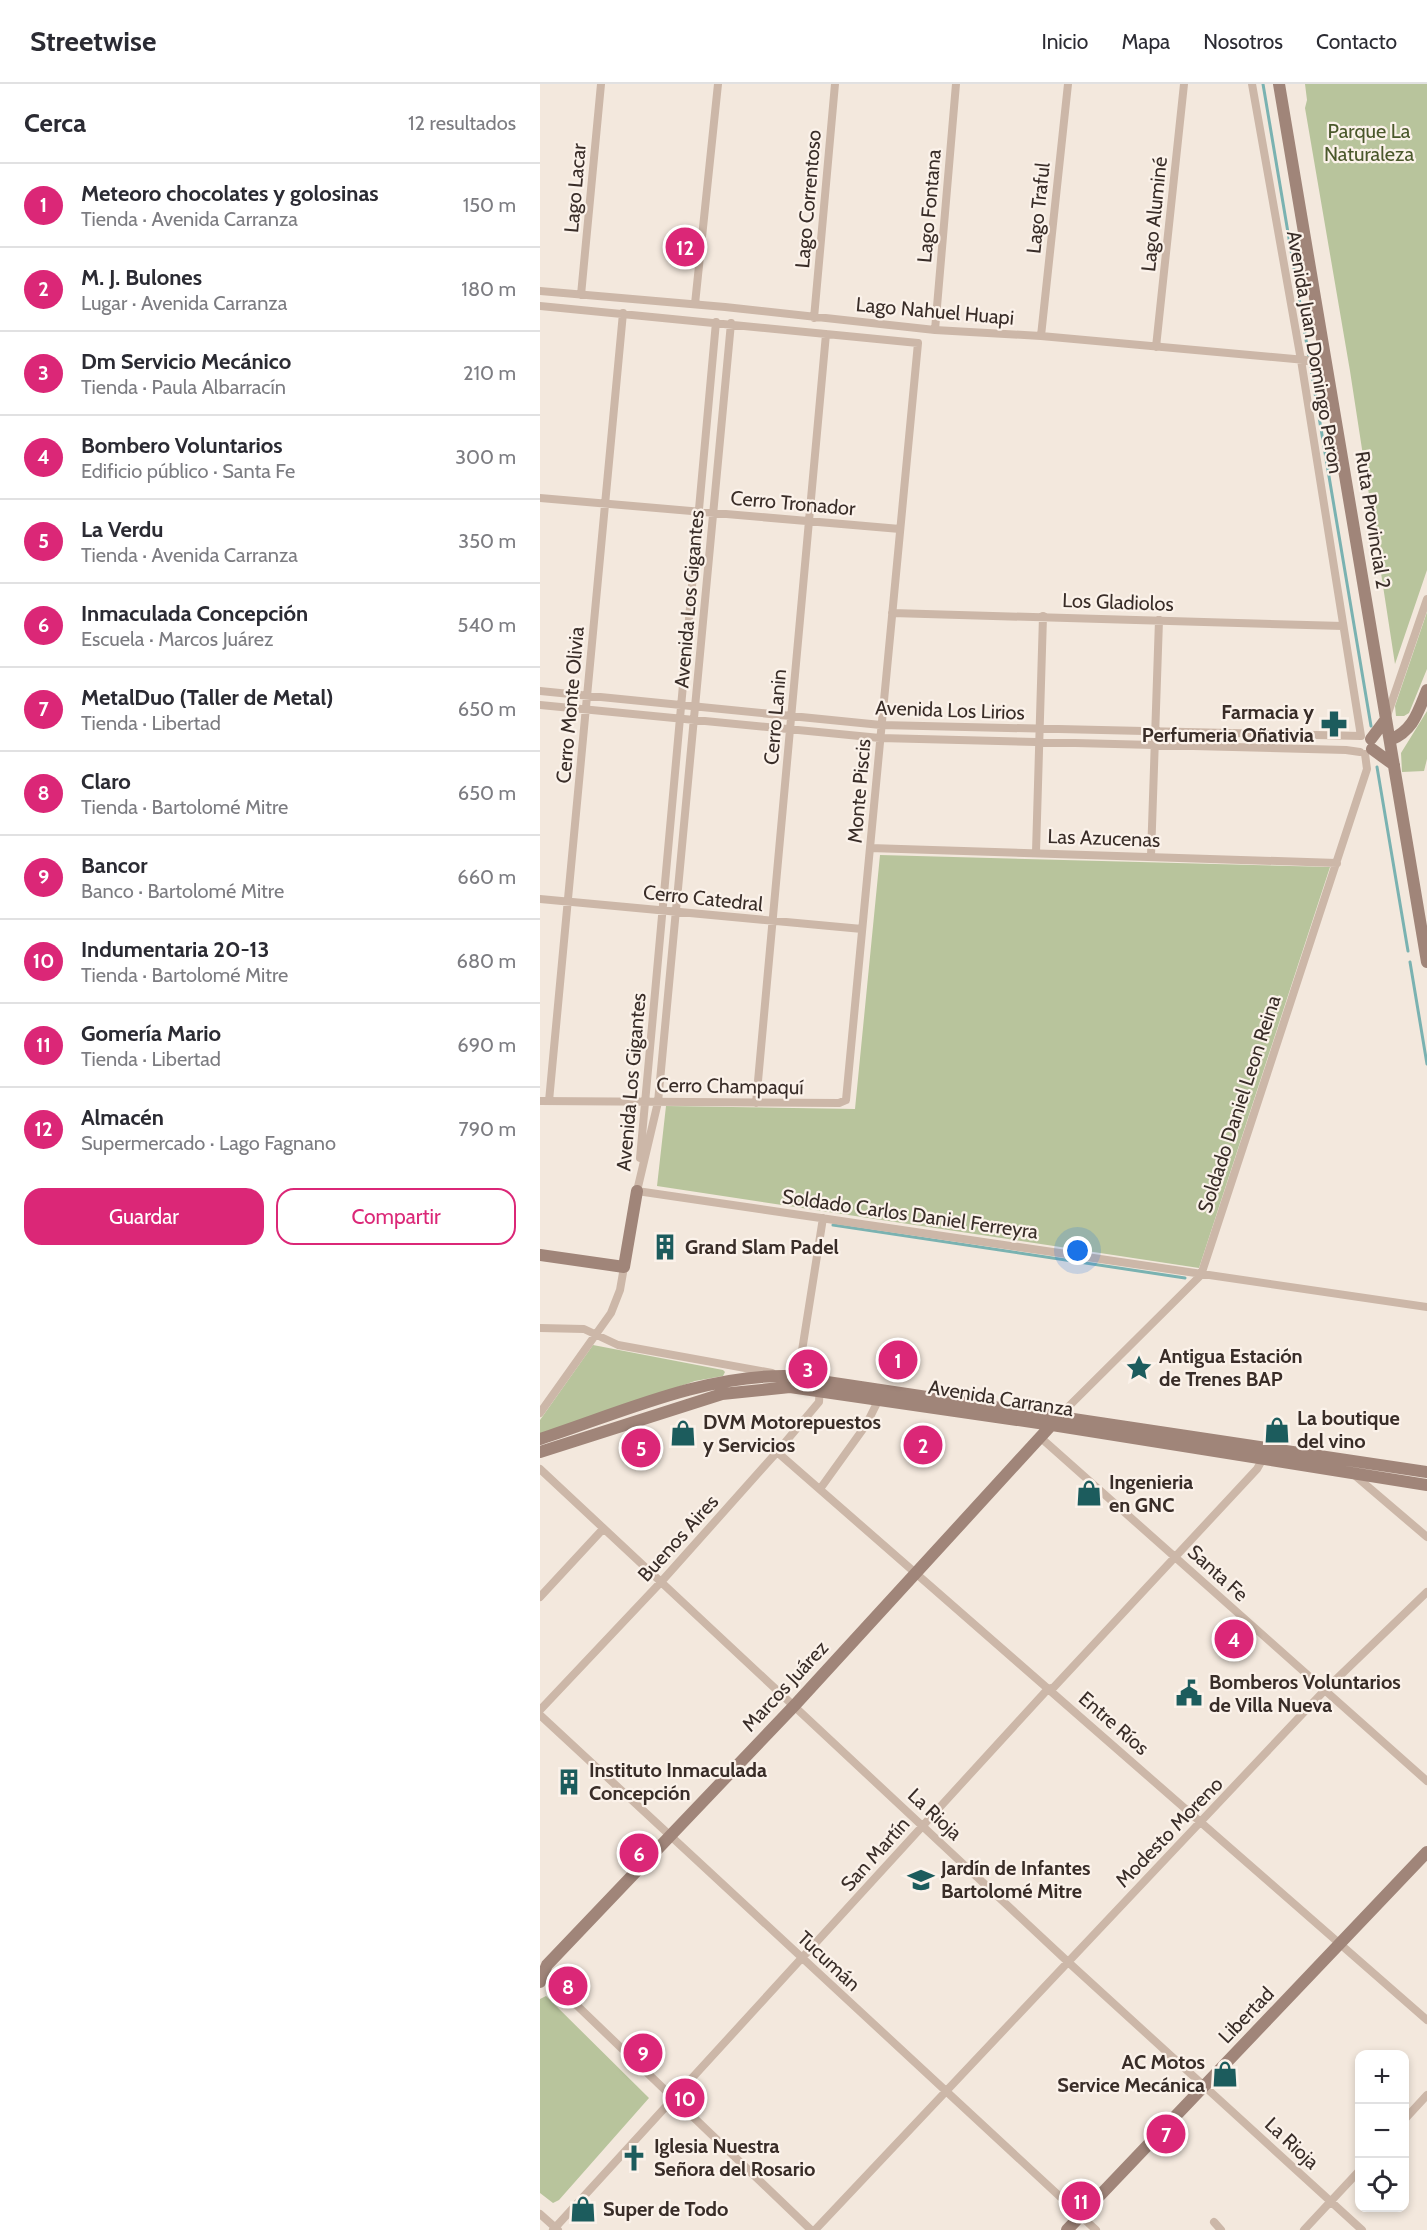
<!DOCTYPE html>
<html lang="es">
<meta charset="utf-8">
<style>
body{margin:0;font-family:Cabin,sans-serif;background:#f2f2f3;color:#2b2b33}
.controls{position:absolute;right:18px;bottom:18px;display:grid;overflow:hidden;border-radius:12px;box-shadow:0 3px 9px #0003}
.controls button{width:54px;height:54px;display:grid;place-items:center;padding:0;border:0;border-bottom:2px solid #e1e1e2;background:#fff;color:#2b2b33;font:30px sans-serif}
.you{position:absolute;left:538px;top:1167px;width:21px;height:21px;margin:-15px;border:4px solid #fff;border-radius:50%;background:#1a73e8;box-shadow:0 0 0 9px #1a73e833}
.badge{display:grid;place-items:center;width:39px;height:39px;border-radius:50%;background:#db2777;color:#fff;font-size:20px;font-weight:700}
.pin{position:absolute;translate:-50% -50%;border:3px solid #fff;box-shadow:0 2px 6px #0006}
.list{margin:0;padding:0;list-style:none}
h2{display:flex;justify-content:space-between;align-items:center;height:78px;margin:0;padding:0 24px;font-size:26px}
h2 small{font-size:20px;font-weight:400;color:#7c7c81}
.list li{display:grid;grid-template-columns:39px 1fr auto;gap:18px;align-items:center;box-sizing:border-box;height:84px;padding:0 24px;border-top:2px solid #e1e1e2}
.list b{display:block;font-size:22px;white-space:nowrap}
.list p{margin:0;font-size:20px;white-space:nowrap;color:#7c7c81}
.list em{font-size:20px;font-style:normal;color:#7c7c81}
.actions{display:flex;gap:12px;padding:18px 24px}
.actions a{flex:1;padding:14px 0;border:2px solid #db2777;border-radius:18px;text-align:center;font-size:21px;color:#db2777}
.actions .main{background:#db2777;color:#fff}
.icon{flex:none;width:33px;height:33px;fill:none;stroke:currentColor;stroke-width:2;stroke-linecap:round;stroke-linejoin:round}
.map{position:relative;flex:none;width:887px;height:2146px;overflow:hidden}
header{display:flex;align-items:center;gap:36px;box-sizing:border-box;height:84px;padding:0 30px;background:#fff;border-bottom:2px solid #e1e1e2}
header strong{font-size:28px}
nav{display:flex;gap:33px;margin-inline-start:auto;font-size:21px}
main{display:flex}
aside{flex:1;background:#fff}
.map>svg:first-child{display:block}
.green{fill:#b8c49c}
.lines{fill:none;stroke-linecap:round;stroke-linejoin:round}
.stream{stroke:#7ab2b1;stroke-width:3}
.minor{stroke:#ccb7a8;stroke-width:8}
.secondary{stroke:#a08579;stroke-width:12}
.labels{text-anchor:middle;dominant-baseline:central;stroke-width:4.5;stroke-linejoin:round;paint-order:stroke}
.park-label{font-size:20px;fill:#4a582b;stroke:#fbf2ea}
.street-label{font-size:20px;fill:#392d28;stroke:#fbf2ea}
.poi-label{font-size:20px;font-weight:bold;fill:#392d28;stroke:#fbf2ea;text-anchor:start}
</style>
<header>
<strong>Streetwise</strong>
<nav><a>Inicio</a><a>Mapa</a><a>Nosotros</a><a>Contacto</a></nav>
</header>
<main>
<aside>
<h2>Cerca<small>12 resultados</small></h2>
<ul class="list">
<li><span class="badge">1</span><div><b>Meteoro chocolates y golosinas</b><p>Tienda · Avenida Carranza</p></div><em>150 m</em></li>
<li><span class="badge">2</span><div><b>M. J. Bulones</b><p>Lugar · Avenida Carranza</p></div><em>180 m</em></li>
<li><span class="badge">3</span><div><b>Dm Servicio Mecánico</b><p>Tienda · Paula Albarracín</p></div><em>210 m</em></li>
<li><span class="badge">4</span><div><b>Bombero Voluntarios</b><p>Edificio público · Santa Fe</p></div><em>300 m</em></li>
<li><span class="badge">5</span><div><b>La Verdu</b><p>Tienda · Avenida Carranza</p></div><em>350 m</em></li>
<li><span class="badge">6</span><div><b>Inmaculada Concepción</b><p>Escuela · Marcos Juárez</p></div><em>540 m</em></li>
<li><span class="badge">7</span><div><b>MetalDuo (Taller de Metal)</b><p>Tienda · Libertad</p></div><em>650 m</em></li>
<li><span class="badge">8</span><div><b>Claro</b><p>Tienda · Bartolomé Mitre</p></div><em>650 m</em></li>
<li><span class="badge">9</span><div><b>Bancor</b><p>Banco · Bartolomé Mitre</p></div><em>660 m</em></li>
<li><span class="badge">10</span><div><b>Indumentaria 20-13</b><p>Tienda · Bartolomé Mitre</p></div><em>680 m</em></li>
<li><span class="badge">11</span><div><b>Gomería Mario</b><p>Tienda · Libertad</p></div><em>690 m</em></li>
<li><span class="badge">12</span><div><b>Almacén</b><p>Supermercado · Lago Fagnano</p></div><em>790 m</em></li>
</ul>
<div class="actions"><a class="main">Guardar</a><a>Compartir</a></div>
</aside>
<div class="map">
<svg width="887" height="2146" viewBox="0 0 887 2146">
<rect width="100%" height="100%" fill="#f3e8dd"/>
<!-- green -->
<path class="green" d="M765,0H887V486L855,580L810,287L765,24L767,16Z
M887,528V585L869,629L864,632H856L855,622Z
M887,627V675L884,687L862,688L861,669Z
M340,771L790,783L659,1184L117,1102L126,1022L315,1025Z
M53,1261L183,1286L185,1288L183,1292L155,1297L0,1351V1336Z
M6,1912L109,2014L19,2116L13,2119L0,2109V1915Z"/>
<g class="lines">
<!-- stream -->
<path class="stream" d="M723,0L831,642
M837,683L868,867
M870,878L887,980
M293,1141L645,1194"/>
<!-- minor -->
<path class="minor" d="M0,207L185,223L395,246L501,252L787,278
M41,211L61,0
M155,220L178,0
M0,222L378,259L306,1016L299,1019L0,1017
M274,234L295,0
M395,246L416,0
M501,252L528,0
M616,263L644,0
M0,414L360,445
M352,529L803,542
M0,607L341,641L821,652L761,276L712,0
M0,621L340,654L806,666L820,668
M847,632L887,515
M330,764L797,779
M496,768L503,532
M611,772L619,536
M0,815L322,845
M9,1017L83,229
M216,1019L286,250
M100,1074L176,238
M97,1107L118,1018L191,239
M97,1107L887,1223
M0,1244L44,1245L78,1261L232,1289
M258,1292L283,1134
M0,1329L71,1229L80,1206L84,1183
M519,1332L661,1191L827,685L825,670
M501,1354L887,1697
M237,1368L887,1936
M0,1385L527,1877L822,2146
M812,1389L887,1453
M280,1405L326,1341L339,1315
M0,1513L63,1445
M0,1626L121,1498L237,1368L279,1318L280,1302
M0,1631L556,2146
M1,1887L271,2146
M864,2036L887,2011
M0,2130L18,2146
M674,2138L681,2146
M13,2146L507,1606L514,1603L717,1385L725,1371
M275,2146L784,1607L887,1508
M764,2146L820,2086"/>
<!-- secondary -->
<path class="secondary" d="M739,0L887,878
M831,655L846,635
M850,656C873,647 878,628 887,606
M832,665L854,681
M0,1171L84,1183L97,1107
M0,1355C80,1329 162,1291 247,1292L887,1388
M0,1368L182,1310L250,1303L512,1341L887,1401
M0,1898L7,1881L254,1622L516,1336
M527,2146L887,1768"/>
</g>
<!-- icons -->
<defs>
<g id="pharmacy-bare" transform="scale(2.07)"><path d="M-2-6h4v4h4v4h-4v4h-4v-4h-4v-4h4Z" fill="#1c5c5d" stroke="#fbf2ea" stroke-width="2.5" paint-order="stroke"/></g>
<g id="building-bare" transform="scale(2.07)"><path d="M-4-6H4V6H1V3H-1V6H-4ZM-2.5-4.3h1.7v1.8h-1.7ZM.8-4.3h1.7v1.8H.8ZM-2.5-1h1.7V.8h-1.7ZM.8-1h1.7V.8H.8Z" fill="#1c5c5d" stroke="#fbf2ea" stroke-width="2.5" paint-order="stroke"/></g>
<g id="sight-bare" transform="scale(2.07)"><path d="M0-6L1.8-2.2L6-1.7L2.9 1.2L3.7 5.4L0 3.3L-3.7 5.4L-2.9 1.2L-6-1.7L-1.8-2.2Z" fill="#1c5c5d" stroke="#fbf2ea" stroke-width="2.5" paint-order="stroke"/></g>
<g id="shop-bare" transform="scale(2.07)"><path d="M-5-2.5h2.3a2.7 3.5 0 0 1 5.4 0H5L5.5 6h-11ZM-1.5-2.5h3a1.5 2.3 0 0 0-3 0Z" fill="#1c5c5d" stroke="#fbf2ea" stroke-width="2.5" paint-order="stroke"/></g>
<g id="civic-bare" transform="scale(2.07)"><path d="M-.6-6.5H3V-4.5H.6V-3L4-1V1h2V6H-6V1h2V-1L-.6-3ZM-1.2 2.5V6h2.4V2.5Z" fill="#1c5c5d" stroke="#fbf2ea" stroke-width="2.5" paint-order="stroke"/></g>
<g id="school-bare" transform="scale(2.07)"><path d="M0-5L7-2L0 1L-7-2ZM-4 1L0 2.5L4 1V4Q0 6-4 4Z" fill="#1c5c5d" stroke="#fbf2ea" stroke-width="2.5" paint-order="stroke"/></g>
<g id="church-bare" transform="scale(2.07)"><path d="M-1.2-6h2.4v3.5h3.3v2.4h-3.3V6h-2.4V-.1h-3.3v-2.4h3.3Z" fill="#1c5c5d" stroke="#fbf2ea" stroke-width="2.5" paint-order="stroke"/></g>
</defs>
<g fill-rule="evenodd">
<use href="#pharmacy-bare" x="794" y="640"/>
<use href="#building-bare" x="125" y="1163"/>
<use href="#sight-bare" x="599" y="1284"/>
<use href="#shop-bare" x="737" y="1346"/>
<use href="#shop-bare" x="143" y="1349"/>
<use href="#shop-bare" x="549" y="1409"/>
<use href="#civic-bare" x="649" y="1609"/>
<use href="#building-bare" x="29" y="1698"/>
<use href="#school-bare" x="381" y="1796"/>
<use href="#shop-bare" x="685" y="1990"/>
<use href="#church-bare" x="94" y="2074"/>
<use href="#shop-bare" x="43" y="2125"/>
</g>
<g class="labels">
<!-- park labels -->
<g class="park-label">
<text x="829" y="47">Parque La<tspan x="829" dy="23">Naturaleza</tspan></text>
</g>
<!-- street labels -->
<g class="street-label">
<text transform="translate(35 104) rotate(-85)">Lago Lacar</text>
<text transform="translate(268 115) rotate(-85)">Lago Correntoso</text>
<text transform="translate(389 122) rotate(-85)">Lago Fontana</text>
<text transform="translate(498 124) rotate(-84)">Lago Traful</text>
<text transform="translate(614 130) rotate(-84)">Lago Aluminé</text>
<text transform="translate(395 227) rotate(5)">Lago Nahuel Huapi</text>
<text transform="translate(775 268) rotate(80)">Avenida Juan Domingo Peron</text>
<text transform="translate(253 419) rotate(5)">Cerro Tronador</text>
<text transform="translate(833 436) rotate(81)">Ruta Provincial 2</text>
<text transform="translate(149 515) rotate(-85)">Avenida Los Gigantes</text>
<text transform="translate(578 518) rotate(2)">Los Gladiolos</text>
<text transform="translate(30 621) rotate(-85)">Cerro Monte Olivia</text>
<text transform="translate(410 626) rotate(2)">Avenida Los Lirios</text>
<text transform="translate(235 633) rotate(-85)">Cerro Lanin</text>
<text transform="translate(319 707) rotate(-85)">Monte Piscis</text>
<text transform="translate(564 754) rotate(2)">Las Azucenas</text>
<text transform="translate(163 814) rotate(6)">Cerro Catedral</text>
<text transform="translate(91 998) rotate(-85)">Avenida Los Gigantes</text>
<text transform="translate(190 1002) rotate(1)">Cerro Champaquí</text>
<text transform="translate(699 1020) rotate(-72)">Soldado Daniel Leon Reina</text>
<text transform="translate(370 1130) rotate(8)">Soldado Carlos Daniel Ferreyra</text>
<text transform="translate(461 1314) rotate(9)">Avenida Carranza</text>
<text transform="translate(138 1454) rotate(-48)">Buenos Aires</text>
<text transform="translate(678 1489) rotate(42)">Santa Fe</text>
<text transform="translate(245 1602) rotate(-47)">Marcos Juárez</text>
<text transform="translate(574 1639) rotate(41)">Entre Ríos</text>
<text transform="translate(395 1730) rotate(43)">La Rioja</text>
<text transform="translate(629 1748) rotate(-46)">Modesto Moreno</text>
<text transform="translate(335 1770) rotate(-48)">San Martín</text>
<text transform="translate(289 1877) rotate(43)">Tucumán</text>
<text transform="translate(706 1931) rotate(-46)">Libertad</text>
<text transform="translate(752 2059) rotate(43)">La Rioja</text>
</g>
<!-- poi labels -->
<g class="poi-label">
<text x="774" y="628" text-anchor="end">Farmacia y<tspan x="774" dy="23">Perfumeria Oñativia</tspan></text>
<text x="145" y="1163">Grand Slam Padel</text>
<text x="619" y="1272">Antigua Estación<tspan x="619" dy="23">de Trenes BAP</tspan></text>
<text x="757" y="1334">La boutique<tspan x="757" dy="23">del vino</tspan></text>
<text x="163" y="1338">DVM Motorepuestos<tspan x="163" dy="23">y Servicios</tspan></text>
<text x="569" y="1398">Ingenieria<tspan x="569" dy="23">en GNC</tspan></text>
<text x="669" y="1598">Bomberos Voluntarios<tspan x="669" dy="23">de Villa Nueva</tspan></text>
<text x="49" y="1686">Instituto Inmaculada<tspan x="49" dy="23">Concepción</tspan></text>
<text x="401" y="1784">Jardín de Infantes<tspan x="401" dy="23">Bartolomé Mitre</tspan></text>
<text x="665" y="1978" text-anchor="end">AC Motos<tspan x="665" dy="23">Service Mecánica</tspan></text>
<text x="114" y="2062">Iglesia Nuestra<tspan x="114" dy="23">Señora del Rosario</tspan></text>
<text x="63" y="2125">Super de Todo</text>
</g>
</g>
</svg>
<div class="controls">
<button>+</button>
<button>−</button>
<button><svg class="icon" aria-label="locate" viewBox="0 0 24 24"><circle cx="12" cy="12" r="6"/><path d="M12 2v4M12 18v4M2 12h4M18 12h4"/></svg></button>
</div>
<div class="you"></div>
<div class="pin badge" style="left:358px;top:1276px">1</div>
<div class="pin badge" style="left:383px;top:1361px">2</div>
<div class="pin badge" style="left:268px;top:1285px">3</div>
<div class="pin badge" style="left:694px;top:1555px">4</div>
<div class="pin badge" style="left:101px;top:1364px">5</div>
<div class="pin badge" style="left:99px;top:1769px">6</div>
<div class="pin badge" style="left:626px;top:2050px">7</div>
<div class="pin badge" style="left:28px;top:1902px">8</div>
<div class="pin badge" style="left:103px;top:1969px">9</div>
<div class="pin badge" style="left:145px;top:2014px">10</div>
<div class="pin badge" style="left:541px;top:2117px">11</div>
<div class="pin badge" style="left:145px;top:163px">12</div>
</div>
</main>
